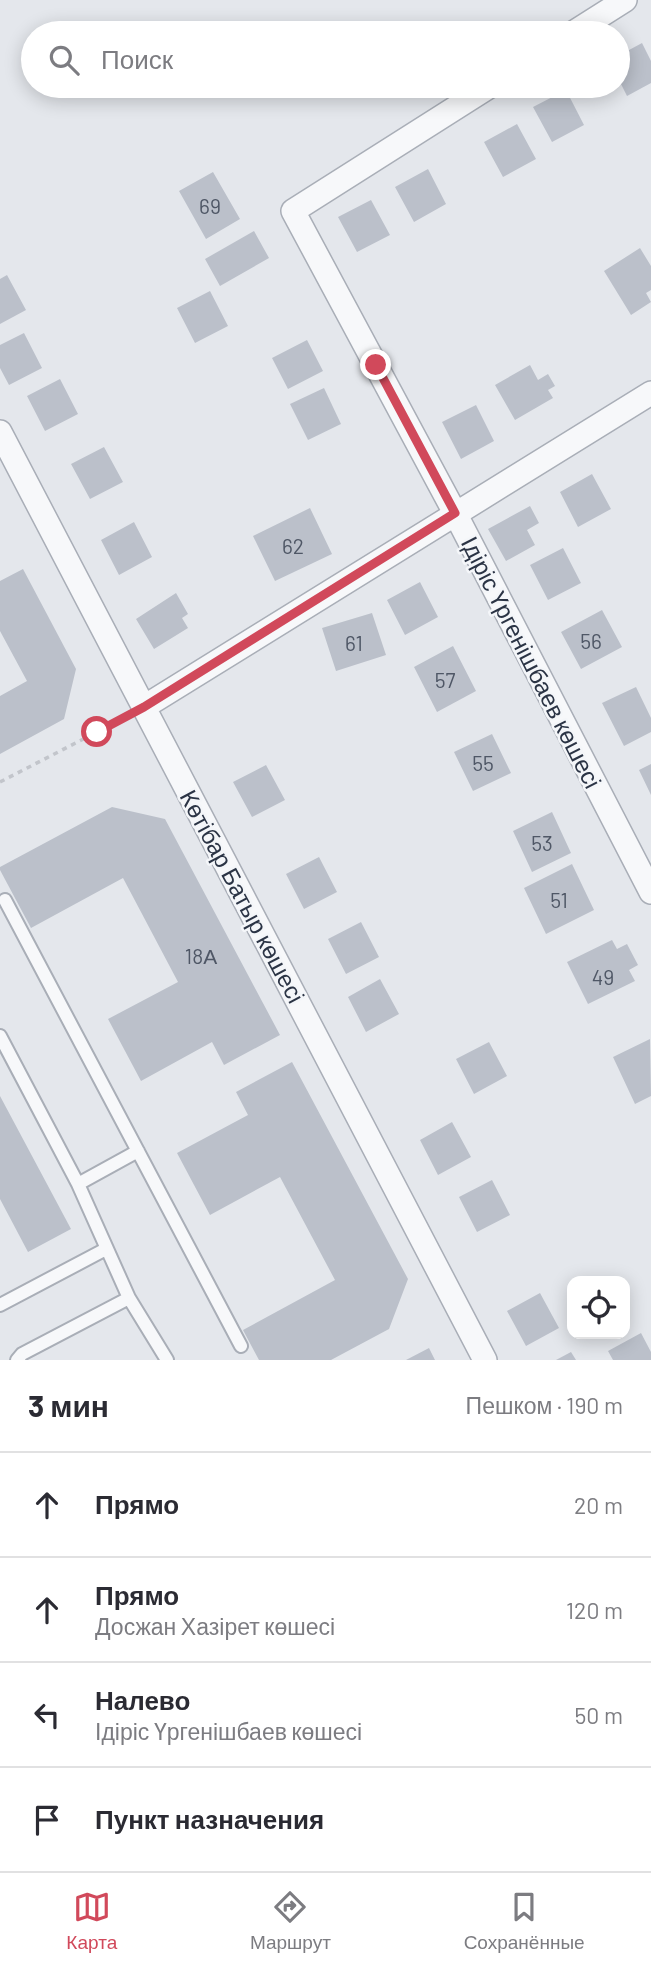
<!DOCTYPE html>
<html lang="ru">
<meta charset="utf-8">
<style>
body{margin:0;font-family:Barlow,sans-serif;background:#f7f7f7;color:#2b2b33}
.controls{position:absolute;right:21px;bottom:21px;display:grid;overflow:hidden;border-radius:14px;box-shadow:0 4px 18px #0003}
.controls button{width:63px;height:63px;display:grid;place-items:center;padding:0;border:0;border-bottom:2px solid #e1e1e2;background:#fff;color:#2b2b33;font:35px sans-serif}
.stop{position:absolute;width:21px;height:21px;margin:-16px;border:5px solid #d1495b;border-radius:50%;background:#fff}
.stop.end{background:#d1495b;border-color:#fff;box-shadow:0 2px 7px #0008}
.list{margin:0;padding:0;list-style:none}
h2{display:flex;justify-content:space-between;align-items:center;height:91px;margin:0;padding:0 28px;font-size:30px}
h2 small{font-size:23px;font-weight:400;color:#7c7c81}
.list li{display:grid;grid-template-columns:46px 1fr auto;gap:21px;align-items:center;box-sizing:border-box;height:105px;padding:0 28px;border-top:2px solid #e1e1e2}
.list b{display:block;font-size:26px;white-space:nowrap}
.list p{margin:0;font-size:23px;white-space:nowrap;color:#7c7c81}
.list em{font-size:23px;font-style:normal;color:#7c7c81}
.icon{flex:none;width:38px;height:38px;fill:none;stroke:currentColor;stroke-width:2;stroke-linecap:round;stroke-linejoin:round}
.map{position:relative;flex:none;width:651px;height:1360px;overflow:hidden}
.search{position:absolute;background:#fff;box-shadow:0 4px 18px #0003;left:21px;right:21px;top:21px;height:77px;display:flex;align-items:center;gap:18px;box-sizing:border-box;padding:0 24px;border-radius:38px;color:#7c7c81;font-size:26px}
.sheet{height:511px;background:#fff}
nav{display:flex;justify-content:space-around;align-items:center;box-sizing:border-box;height:98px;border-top:2px solid #e1e1e2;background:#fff;font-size:19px;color:#7c7c81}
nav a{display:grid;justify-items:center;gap:4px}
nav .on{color:#d1495b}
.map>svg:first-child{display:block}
.building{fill:#bbc0ca}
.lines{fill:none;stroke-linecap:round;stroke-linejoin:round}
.service-casing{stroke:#a9aeb7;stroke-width:16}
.minor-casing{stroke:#a9aeb7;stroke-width:26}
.path{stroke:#c2c5cb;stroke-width:3.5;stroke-dasharray:5 5;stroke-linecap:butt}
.service{stroke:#f7f8fa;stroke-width:12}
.minor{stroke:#f7f8fa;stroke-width:23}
.route{stroke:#d1495b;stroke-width:9}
.labels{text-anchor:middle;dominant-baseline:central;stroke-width:5;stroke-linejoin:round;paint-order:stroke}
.number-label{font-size:21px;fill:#4f5766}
.street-label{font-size:24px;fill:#2b3445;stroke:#f4f6f9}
</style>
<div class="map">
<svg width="651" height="1360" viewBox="0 0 651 1360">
<rect width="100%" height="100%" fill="#e4e7ec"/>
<!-- building -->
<path class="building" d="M642,43L651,61V83L627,96L618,78V56Z
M566,90L584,125L552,142L533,107Z
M517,124L536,159L503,177L484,142Z
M428,169L446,204L414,222L395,187Z
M213,172L240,219L206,239L179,191Z
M371,200L390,235L357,252L338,217Z
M254,231L269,258L220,286L205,259Z
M640,248L651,266V290L646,293L651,302L631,315L604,271Z
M7,275L26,310L0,324V279Z
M210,291L228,326L195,343L177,308Z
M24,333L42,368L9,385L0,368V345Z
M307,340L323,371L288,389L272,358Z
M530,365L538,380L548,374L555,386L548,390L553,398L515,420L495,385Z
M60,379L78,414L45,431L27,396Z
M324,388L341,424L308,440L290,404Z
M476,405L494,441L461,459L442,422Z
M104,447L123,482L90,499L71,464Z
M592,474L611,509L578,527L560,492Z
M530,506L539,523L527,530L535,545L506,561L488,529Z
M310,508L332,554L275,581L253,536Z
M134,522L152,557L119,575L101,540Z
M563,548L581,583L548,600L530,565Z
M23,569L76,669L64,719L0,754V696L27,681L0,631V581Z
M420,582L438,617L405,635L387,600Z
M176,593L188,614L182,618L188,628L154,649L136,619Z
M602,610L622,647L581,669L561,632Z
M372,613L386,655L336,671L322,628Z
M453,646L476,691L437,712L414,667Z
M636,687L651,718V732L624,746L602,703Z
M492,734L511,773L473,791L454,752Z
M651,764V795L639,770Z
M266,765L285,800L252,817L233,782Z
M112,807L165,819L280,1035L224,1065L212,1042L141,1081L108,1019L178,982L123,878L31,928L0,870V867Z
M552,812L571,853L532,872L513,831Z
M319,857L337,892L304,909L286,874Z
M572,864L594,910L546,934L524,888Z
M361,922L379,957L346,974L328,939Z
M612,940L617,949L627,944L638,965L629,970L635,981L588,1004L567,962Z
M380,979L399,1014L366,1032L348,997Z
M650,1039L651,1096L635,1104L613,1057Z
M489,1042L507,1076L474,1094L456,1059Z
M292,1062L408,1279L389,1329L331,1360H259L243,1330L335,1280L280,1177L210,1215L177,1153L248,1115L236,1092Z
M0,1096L71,1229L28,1252L0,1199Z
M452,1122L471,1157L438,1175L420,1140Z
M492,1180L510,1215L477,1232L459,1197Z
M540,1293L559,1328L526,1346L507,1311Z
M641,1333L651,1352V1360H613L608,1351Z
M429,1348L435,1360H406Z
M571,1352L576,1360H556Z"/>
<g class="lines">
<!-- service casing -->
<g class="service-casing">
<path id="service" d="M5,900L241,1346
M0,1036L78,1184L129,1298L167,1360
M78,1184L138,1151
M0,1305L106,1249
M17,1360L22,1354L129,1298"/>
</g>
<!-- minor casing -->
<g class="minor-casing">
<path id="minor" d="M573,33L625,0
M490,86L293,211L455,513L651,892
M0,432L485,1360
M144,707L651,393"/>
</g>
<!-- path -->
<path class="path" d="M0,782L126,717"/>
<!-- service -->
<use href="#service" class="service"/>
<!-- minor -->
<use href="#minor" class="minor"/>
</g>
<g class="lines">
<!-- route -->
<path class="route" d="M97,732L144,707L455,513L376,365"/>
</g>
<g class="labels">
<!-- number labels -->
<g class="number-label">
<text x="210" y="205">69</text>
<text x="293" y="545">62</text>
<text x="591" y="640">56</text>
<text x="354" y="642">61</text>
<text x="445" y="679">57</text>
<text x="483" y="762">55</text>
<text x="542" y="842">53</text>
<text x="559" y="899">51</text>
<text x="201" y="955">18А</text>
<text x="603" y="976">49</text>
</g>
<!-- street labels -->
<g class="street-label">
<text transform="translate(532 662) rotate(63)">Ідіріс Үргенішбаев көшесі</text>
<text transform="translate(243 896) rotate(62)">Көтібар Батыр көшесі</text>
</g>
</g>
</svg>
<div class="controls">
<button><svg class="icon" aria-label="locate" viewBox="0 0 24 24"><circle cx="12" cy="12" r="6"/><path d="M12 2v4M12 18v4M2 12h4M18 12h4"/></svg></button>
</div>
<div class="stop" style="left:97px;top:732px"></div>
<div class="stop end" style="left:376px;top:365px"></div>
<div class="search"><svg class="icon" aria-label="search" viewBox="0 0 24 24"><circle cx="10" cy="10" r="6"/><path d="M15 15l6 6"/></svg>Поиск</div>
</div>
<section class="sheet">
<h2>3 мин<small>Пешком · 190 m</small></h2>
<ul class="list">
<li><svg class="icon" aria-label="ahead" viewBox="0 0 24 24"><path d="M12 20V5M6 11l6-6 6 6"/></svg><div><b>Прямо</b></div><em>20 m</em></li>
<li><svg class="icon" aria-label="ahead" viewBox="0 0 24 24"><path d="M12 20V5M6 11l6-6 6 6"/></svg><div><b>Прямо</b><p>Досжан Хазірет көшесі</p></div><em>120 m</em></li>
<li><svg class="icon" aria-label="left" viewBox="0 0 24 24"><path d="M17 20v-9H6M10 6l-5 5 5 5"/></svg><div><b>Налево</b><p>Ідіріс Үргенішбаев көшесі</p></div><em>50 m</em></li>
<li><svg class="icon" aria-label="arrive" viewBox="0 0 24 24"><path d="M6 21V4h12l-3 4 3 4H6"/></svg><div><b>Пункт назначения</b></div></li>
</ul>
</section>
<nav>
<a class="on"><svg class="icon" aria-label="map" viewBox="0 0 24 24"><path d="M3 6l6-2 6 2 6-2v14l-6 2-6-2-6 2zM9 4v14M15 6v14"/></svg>Карта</a>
<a><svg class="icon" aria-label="directions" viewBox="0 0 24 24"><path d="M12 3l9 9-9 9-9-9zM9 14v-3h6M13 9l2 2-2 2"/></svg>Маршрут</a>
<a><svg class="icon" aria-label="saved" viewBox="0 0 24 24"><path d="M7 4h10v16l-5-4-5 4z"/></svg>Сохранённые</a>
</nav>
